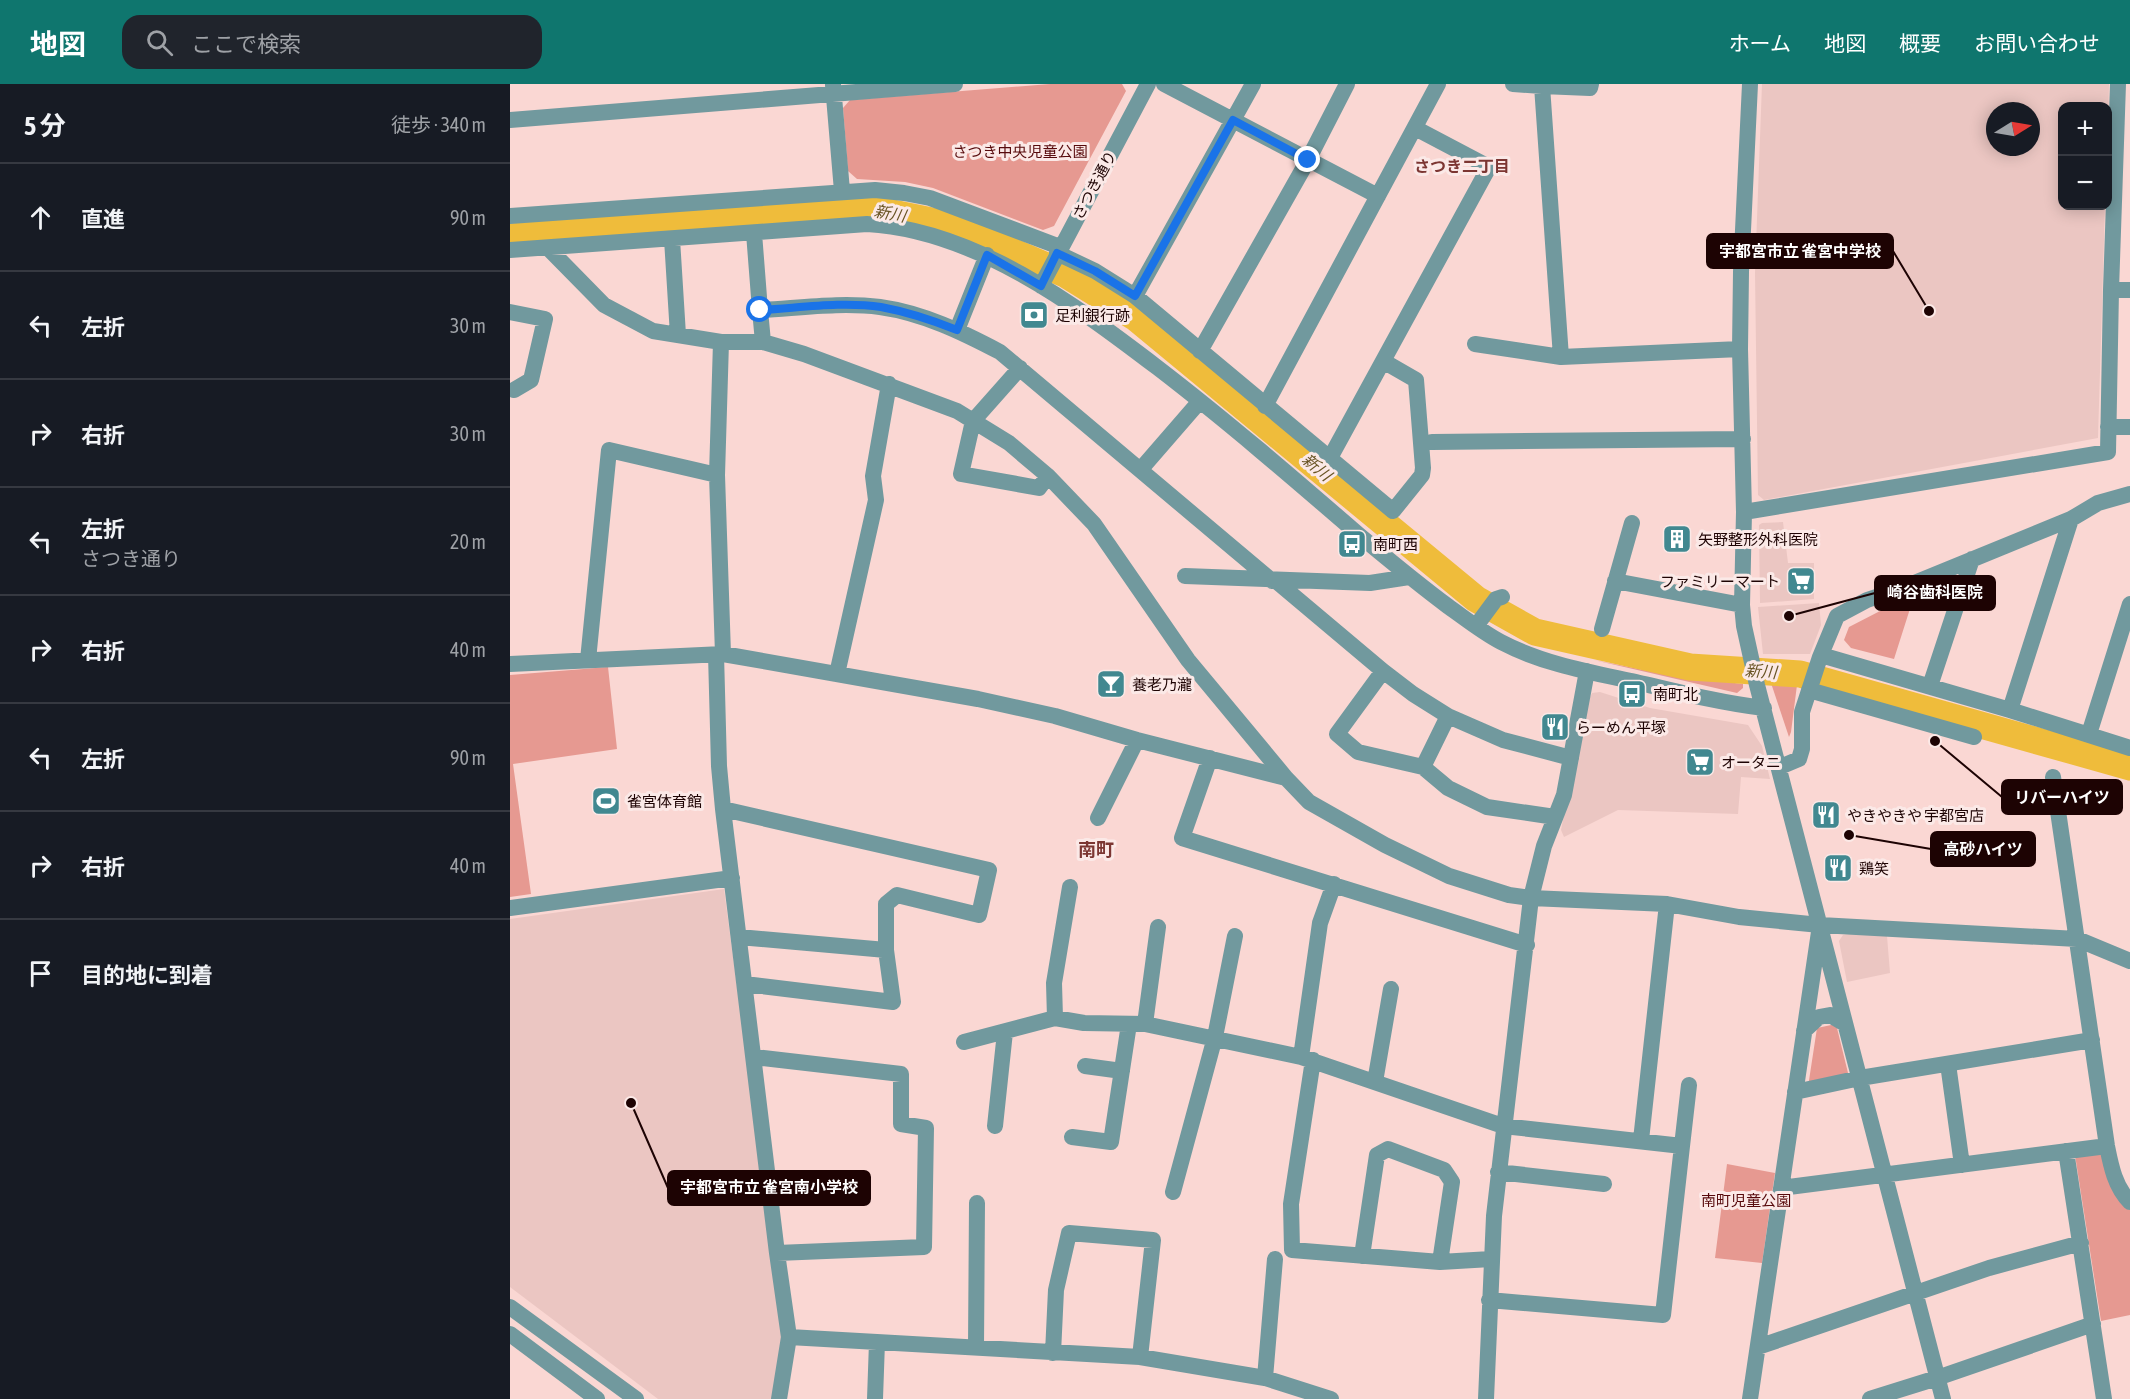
<!DOCTYPE html>
<html lang="ja">
<meta charset="utf-8">
<style>
body{margin:0;font-family:"Asap Condensed","Noto Sans JP",sans-serif;background:#20242c;color:#f1f3f6}
.controls{position:absolute;right:18px;top:18px;display:grid;overflow:hidden;border-radius:12px;box-shadow:0 3px 15px #0003}
.controls button{width:54px;height:54px;display:grid;place-items:center;padding:0;border:0;border-bottom:2px solid #363941;background:#171b24;color:#f1f3f6;font:30px sans-serif}
.compass{position:absolute;left:1476px;top:18px;width:54px;height:54px;border-radius:50%;background:#171b24;box-shadow:0 3px 15px #0003;rotate:79deg}
.stop{position:absolute;width:18px;height:18px;margin:-14px;border:4px solid #1a73e8;border-radius:50%;background:#fff}
.stop.end{background:#1a73e8;border-color:#fff;box-shadow:0 2px 6px #0008}
.list{margin:0;padding:0;list-style:none}
h2{display:flex;justify-content:space-between;align-items:center;height:78px;margin:0;padding:0 24px;font-size:26px}
h2 small{font-size:20px;font-weight:400;color:#9ea1a6}
.list li{display:grid;grid-template-columns:39px 1fr auto;gap:18px;align-items:center;box-sizing:border-box;height:108px;padding:0 24px;border-top:2px solid #363941}
.list b{display:block;font-size:22px;white-space:nowrap}
.list p{margin:0;font-size:20px;white-space:nowrap;color:#9ea1a6}
.list em{font-size:20px;font-style:normal;color:#9ea1a6}
.icon{flex:none;width:33px;height:33px;fill:none;stroke:currentColor;stroke-width:2;stroke-linecap:round;stroke-linejoin:round}
.map{position:relative;flex:none;width:1620px;height:1315px;overflow:hidden}
header{display:flex;align-items:center;gap:36px;box-sizing:border-box;height:84px;padding:0 30px;background:#0f766e;color:#fff}
header strong{font-size:28px}
nav{display:flex;gap:33px;margin-inline-start:auto;font-size:21px}
.search{width:420px;height:54px;background:#20242c;display:flex;align-items:center;gap:15px;box-sizing:border-box;padding:0 21px;border-radius:18px;color:#9ea1a6;font-size:22px}
main{display:flex}
aside{flex:1;background:#171b24}
.map>svg:first-child{display:block}
.built{fill:#ebc6c2;fill-rule:evenodd}
.green{fill:#e69991}
.lines{fill:none;stroke-linecap:round;stroke-linejoin:round}
.river{stroke:#efbc3b;stroke-width:27}
.minor{stroke:#71999e;stroke-width:16}
.route{stroke:#1a73e8;stroke-width:8}
.labels{text-anchor:middle;dominant-baseline:central;stroke-width:6;stroke-linejoin:round;paint-order:stroke}
.park-label{font-size:15px;fill:#570a0c;stroke:#fbe9e7}
.street-label{font-size:15px;fill:#1d0303;stroke:#fbe9e7}
.poi-label{font-size:15px;fill:#1d0303;stroke:#fbe9e7;text-anchor:start}
.neighbourhood-label{font-size:16px;font-weight:bold;fill:#7c3632;stroke:#fbe9e7}
.water-label{font-size:16px;font-style:italic;fill:#695424;stroke:#fbe9e7}
.quarter-label{font-size:18px;font-weight:bold;fill:#7c3632;stroke:#fbe9e7}
.leader{fill:none;stroke:#1d0303;stroke-width:2}
.callout-dot{fill:#1d0303;stroke:#fbe9e7;stroke-width:2}
.callout{fill:#1d0303;stroke:#1d0303;stroke-width:2}
.callout-label{font-size:16px;text-anchor:middle;font-weight:bold;fill:#fff}
</style>
<header>
<strong>地図</strong>
<div class="search"><svg class="icon" aria-label="search" viewBox="0 0 24 24"><circle cx="10" cy="10" r="6"/><path d="M15 15l6 6"/></svg>ここで検索</div>
<nav><a>ホーム</a><a>地図</a><a>概要</a><a>お問い合わせ</a></nav>
</header>
<main>
<aside>
<h2>5 分<small>徒歩 · 340 m</small></h2>
<ul class="list">
<li><svg class="icon" aria-label="ahead" viewBox="0 0 24 24"><path d="M12 20V5M6 11l6-6 6 6"/></svg><div><b>直進</b></div><em>90 m</em></li>
<li><svg class="icon" aria-label="left" viewBox="0 0 24 24"><path d="M17 20v-9H6M10 6l-5 5 5 5"/></svg><div><b>左折</b></div><em>30 m</em></li>
<li><svg class="icon" aria-label="right" viewBox="0 0 24 24"><path d="M7 20v-9h11M14 6l5 5-5 5"/></svg><div><b>右折</b></div><em>30 m</em></li>
<li><svg class="icon" aria-label="left" viewBox="0 0 24 24"><path d="M17 20v-9H6M10 6l-5 5 5 5"/></svg><div><b>左折</b><p>さつき通り</p></div><em>20 m</em></li>
<li><svg class="icon" aria-label="right" viewBox="0 0 24 24"><path d="M7 20v-9h11M14 6l5 5-5 5"/></svg><div><b>右折</b></div><em>40 m</em></li>
<li><svg class="icon" aria-label="left" viewBox="0 0 24 24"><path d="M17 20v-9H6M10 6l-5 5 5 5"/></svg><div><b>左折</b></div><em>90 m</em></li>
<li><svg class="icon" aria-label="right" viewBox="0 0 24 24"><path d="M7 20v-9h11M14 6l5 5-5 5"/></svg><div><b>右折</b></div><em>40 m</em></li>
<li><svg class="icon" aria-label="arrive" viewBox="0 0 24 24"><path d="M6 21V4h12l-3 4 3 4H6"/></svg><div><b>目的地に到着</b></div></li>
</ul>
</aside>
<div class="map">
<svg width="1620" height="1315" viewBox="0 0 1620 1315">
<rect width="100%" height="100%" fill="#fad7d3"/>
<!-- built -->
<path class="built" d="M1252,0H1599L1598,44V22H1552V122H1595L1588,354L1254,416L1248,411L1245,189ZM1485,27H1521V63H1485Z
M1273,438L1278,479H1304V515L1250,519L1249,441L1252,439Z
M1309,519L1311,541L1300,570H1253L1248,523Z
M1090,608L1140,624L1238,641L1252,662L1260,695L1231,693L1228,730L1108,726L1054,753L1051,746L1076,621L1082,609Z
M214,805L273,1250L262,1315H148L0,1203V835Z
M1340,850L1377,852L1380,889L1337,898L1329,857L1333,851Z"/>
<!-- green -->
<path class="green" d="M540,0H612L616,7L544,142L533,146L423,104L395,98L347,95L338,87L333,24L340,16Z
M1405,509L1384,575L1341,564L1334,556L1339,543Z
M1084,576L1164,592L1233,600V604L1227,609Z
M98,583L107,665L3,680L21,810L0,813V591Z
M1261,599L1287,601L1281,648L1279,653Z
M1326,940L1339,993L1298,1003L1307,944Z
M1592,1065L1620,1126V1231L1591,1237L1565,1071Z
M1217,1080L1265,1089L1252,1179L1205,1174Z"/>
<g class="lines">
<!-- river -->
<path class="river" d="M0,153L336,125H363L441,141L555,190L626,234L966,515L1025,548L1180,583L1290,590L1620,683"/>
<!-- minor -->
<path class="minor" d="M654,0L868,112
M1003,0L1032,2
M1240,0L1231,188L1230,265L1234,428L1232,521L1234,542L1247,601L1433,1315
M323,1L332,107
M0,36L445,0
M0,132L365,106L394,109L420,114L550,163
M244,149L250,226C289,224 331,218 370,223C413,229 452,248 490,268L762,497
M162,155L168,251
M38,164L94,221L143,247L211,258H253L294,270L447,327L499,359L538,392L584,440L678,576L776,694
M0,166L357,140C465,146 564,220 648,284C717,337 783,394 849,451C879,476 908,500 939,523C956,535 972,548 991,558C1033,580 1080,588 1126,598C1168,608 1211,619 1254,624
M547,169L585,187L625,212L883,427L912,391L913,384L906,296L873,277
M531,202L638,0
M1601,206H1620
M625,212L743,0
M250,226L253,258
M0,228L35,235L21,296L4,306
M447,246L477,171
M211,258L207,391L213,570
M965,260L1051,273L1230,265
M690,267L798,76L837,0
M1051,273L1032,2L1080,4L1081,0
M510,284L463,337L451,390L529,404L538,392
M755,322L928,0
M1598,343H1620
M922,358L1233,355
M820,374L979,83L905,44
M631,385L690,317
M1234,428L1598,368L1601,206L1608,0
M675,492L860,499L899,493
M766,497L873,587L903,610L938,632L993,656L1061,674
M1105,497L1232,521
M966,542L986,515L992,513
M1092,545L1122,439
M206,570L209,682L213,725L267,1169L279,1253L269,1315
M1311,571L1500,626L1620,664
M78,576L99,366L207,391
M0,580L213,570L468,615L545,632L627,656L776,694L799,718L875,761L939,792L999,811L1021,814L1157,820L1229,833L1310,841L1567,855L1620,877
M873,587L827,650L848,668L913,683L938,632
M327,590L366,416L363,392L379,300
M1420,602L1462,475
M1299,606L1464,653
M1500,626L1561,435
M1579,650L1620,520
M700,674L672,754L1017,861
M913,683L938,704L977,723L1045,733
M1270,683L1289,675L1292,665V628L1310,573L1327,532L1357,516L1390,505L1561,435L1588,419L1620,410
M1543,693L1597,1062C1601,1082 1605,1103 1620,1118
M213,725L479,786L469,831L387,811L376,820V866L383,918L235,900
M588,734L627,656
M0,824L222,794
M229,853L376,866
M545,934L544,899L560,803
M635,940L648,843
M1294,947L1309,933L1320,931L1335,940
M454,958L545,934L574,939L635,940L791,973L993,1042L1172,1062L1153,1231L979,1216
M244,973L391,990V1040L416,1044L414,1163L267,1169
M791,973L810,839L824,800
M803,976L781,1120L782,1166L930,1178L981,1175
M1438,980L1452,1081
M575,982L612,987
M865,998L881,905
M1285,1008L1350,994L1582,956
M485,1042L495,948
M562,1053L601,1058L619,940
M1131,1056L1157,820
M1172,1062L1179,1001
M1556,1067L1594,1315
M988,1088L1094,1100
M1271,1104L1597,1062
M663,1108L705,953L725,852
M852,1172L867,1071L878,1065L934,1086L942,1098L930,1178
M0,1223L126,1315
M0,1250L87,1315
M279,1253L630,1273L755,1294L821,1315
M1248,1263L1479,1184L1571,1159
M466,1264L467,1119
M543,1269L546,1206L559,1149L643,1156L630,1273
M755,1294L765,1175
M365,1315L367,1258
M976,1315L984,1132L1021,814L1034,762L1054,711L1077,587
M1240,1315L1309,848
M1360,1315L1427,1294L1583,1240"/>
</g>
<g class="lines">
<!-- route -->
<path class="route" d="M250,226C289,224 332,217 371,223C398,228 422,236 447,246L477,171L531,202L547,169L585,187L625,212L723,36L798,76"/>
</g>
<!-- icons -->
<defs>
<g id="bank-square" transform="scale(1.5)"><rect x="-9" y="-9" width="18" height="18" rx="4" fill="#418890" stroke="#fbe9e7"/><path d="M-6-4H6V4H-6ZM0-2.3a2.3 2.3 0 1 0 0 4.6a2.3 2.3 0 1 0 0-4.6Z" fill="#fff"/></g>
<g id="building-square" transform="scale(1.5)"><rect x="-9" y="-9" width="18" height="18" rx="4" fill="#418890" stroke="#fbe9e7"/><path d="M-4-6H4V6H1V3H-1V6H-4ZM-2.5-4.3h1.7v1.8h-1.7ZM.8-4.3h1.7v1.8H.8ZM-2.5-1h1.7V.8h-1.7ZM.8-1h1.7V.8H.8Z" fill="#fff"/></g>
<g id="bus-square" transform="scale(1.5)"><rect x="-9" y="-9" width="18" height="18" rx="4" fill="#418890" stroke="#fbe9e7"/><path d="M-5-6H5V4H4V6H2V4H-2V6H-4V4H-5ZM-3.5-4V0h7V-4ZM-3.5 1.2v1.5H-2V1.2ZM2 1.2v1.5H3.5V1.2Z" fill="#fff"/></g>
<g id="supermarket-square" transform="scale(1.5)"><rect x="-9" y="-9" width="18" height="18" rx="4" fill="#418890" stroke="#fbe9e7"/><path d="M-6-5.5h2.5l.6 2H6L4.5 2H-2.5L-4.4-4H-6ZM-1.5 3.2a1.3 1.3 0 1 0 .1 0ZM3 3.2a1.3 1.3 0 1 0 .1 0Z" fill="#fff"/></g>
<g id="bar-square" transform="scale(1.5)"><rect x="-9" y="-9" width="18" height="18" rx="4" fill="#418890" stroke="#fbe9e7"/><path d="M-6-5H6L.8 .8V4.5H3.5V6h-7V4.5H-.8V.8Z" fill="#fff"/></g>
<g id="restaurant-square" transform="scale(1.5)"><rect x="-9" y="-9" width="18" height="18" rx="4" fill="#418890" stroke="#fbe9e7"/><path d="M-5-6h1v4h1v-4h1v4h1v-4h1v5L-1.5 .5V6h-2V.5L-5-1ZM5-6V6H3V1.5H1.5Q1.5-4 5-6Z" fill="#fff"/></g>
<g id="stadium-square" transform="scale(1.5)"><rect x="-9" y="-9" width="18" height="18" rx="4" fill="#418890" stroke="#fbe9e7"/><path d="M0-5a6.5 5 0 1 0 0 10a6.5 5 0 1 0 0-10ZM-3.5-1.8h7v3.6h-7Z" fill="#fff"/></g>
</defs>
<g fill-rule="evenodd">
<use href="#bank-square" x="524" y="231"/>
<use href="#building-square" x="1167" y="455"/>
<use href="#bus-square" x="842" y="460"/>
<use href="#supermarket-square" x="1291" y="497"/>
<use href="#bar-square" x="601" y="600"/>
<use href="#bus-square" x="1122" y="610"/>
<use href="#restaurant-square" x="1045" y="643"/>
<use href="#supermarket-square" x="1190" y="678"/>
<use href="#stadium-square" x="96" y="717"/>
<use href="#restaurant-square" x="1316" y="731"/>
<use href="#restaurant-square" x="1328" y="784"/>
</g>
<g class="labels">
<!-- park labels -->
<g class="park-label">
<text x="510" y="67">さつき中央児童公園</text>
<text x="1236" y="1116">南町児童公園</text>
</g>
<!-- street labels -->
<g class="street-label">
<text transform="translate(584 101) rotate(-62)">さつき通り</text>
</g>
<!-- poi labels -->
<g class="poi-label">
<text x="545" y="231">足利銀行跡</text>
<text x="1188" y="455">矢野整形外科医院</text>
<text x="863" y="460">南町西</text>
<text x="1270" y="497" text-anchor="end">ファミリーマート</text>
<text x="622" y="600">養老乃瀧</text>
<text x="1143" y="610">南町北</text>
<text x="1066" y="643">らーめん平塚</text>
<text x="1211" y="678">オータニ</text>
<text x="117" y="717">雀宮体育館</text>
<text x="1337" y="731">やきやきや 宇都宮店</text>
<text x="1349" y="784">鶏笑</text>
</g>
<!-- neighbourhood labels -->
<g class="neighbourhood-label">
<text x="952" y="82">さつき二丁目</text>
</g>
<!-- water labels -->
<g class="water-label">
<text transform="translate(380 129) rotate(10)">新川</text>
<text transform="translate(807 383) rotate(40)">新川</text>
<text transform="translate(1251 587) rotate(4)">新川</text>
</g>
<!-- quarter labels -->
<g class="quarter-label">
<text x="586" y="765">南町</text>
</g>
</g>
<!-- callouts -->
<path class="leader" d="M1419 227L1383 167M1279 532L1365 509M1425 657L1492 713M1339 751L1421 765M121 1019L158 1104"/>
<g class="callout-dot">
<circle cx="1419" cy="227" r="6"/>
<circle cx="1279" cy="532" r="6"/>
<circle cx="1425" cy="657" r="6"/>
<circle cx="1339" cy="751" r="6"/>
<circle cx="121" cy="1019" r="6"/>
</g>
<g class="callout">
<rect x="1197" y="150" width="186" height="34" rx="6"/>
<rect x="1365" y="492" width="120" height="34" rx="6"/>
<rect x="1492" y="696" width="120" height="34" rx="6"/>
<rect x="1421" y="748" width="104" height="34" rx="6"/>
<rect x="158" y="1087" width="202" height="34" rx="6"/>
</g>
<g class="callout-label">
<text x="1290" y="173">宇都宮市立 雀宮中学校</text>
<text x="1425" y="514">崎谷歯科医院</text>
<text x="1552" y="719">リバーハイツ</text>
<text x="1473" y="771">高砂ハイツ</text>
<text x="259" y="1109">宇都宮市立 雀宮南小学校</text>
</g>
</svg>
<div class="controls">
<button>+</button>
<button>−</button>
</div>
<svg class="compass" viewBox="-18 -18 36 36"><path d="M0-13l5 13h-10z" fill="#e53935"/><path d="M0 13l5-13h-10z" fill="#9ea1a6"/></svg>
<div class="stop" style="left:250px;top:226px"></div>
<div class="stop end" style="left:798px;top:76px"></div>
</div>
</main>
